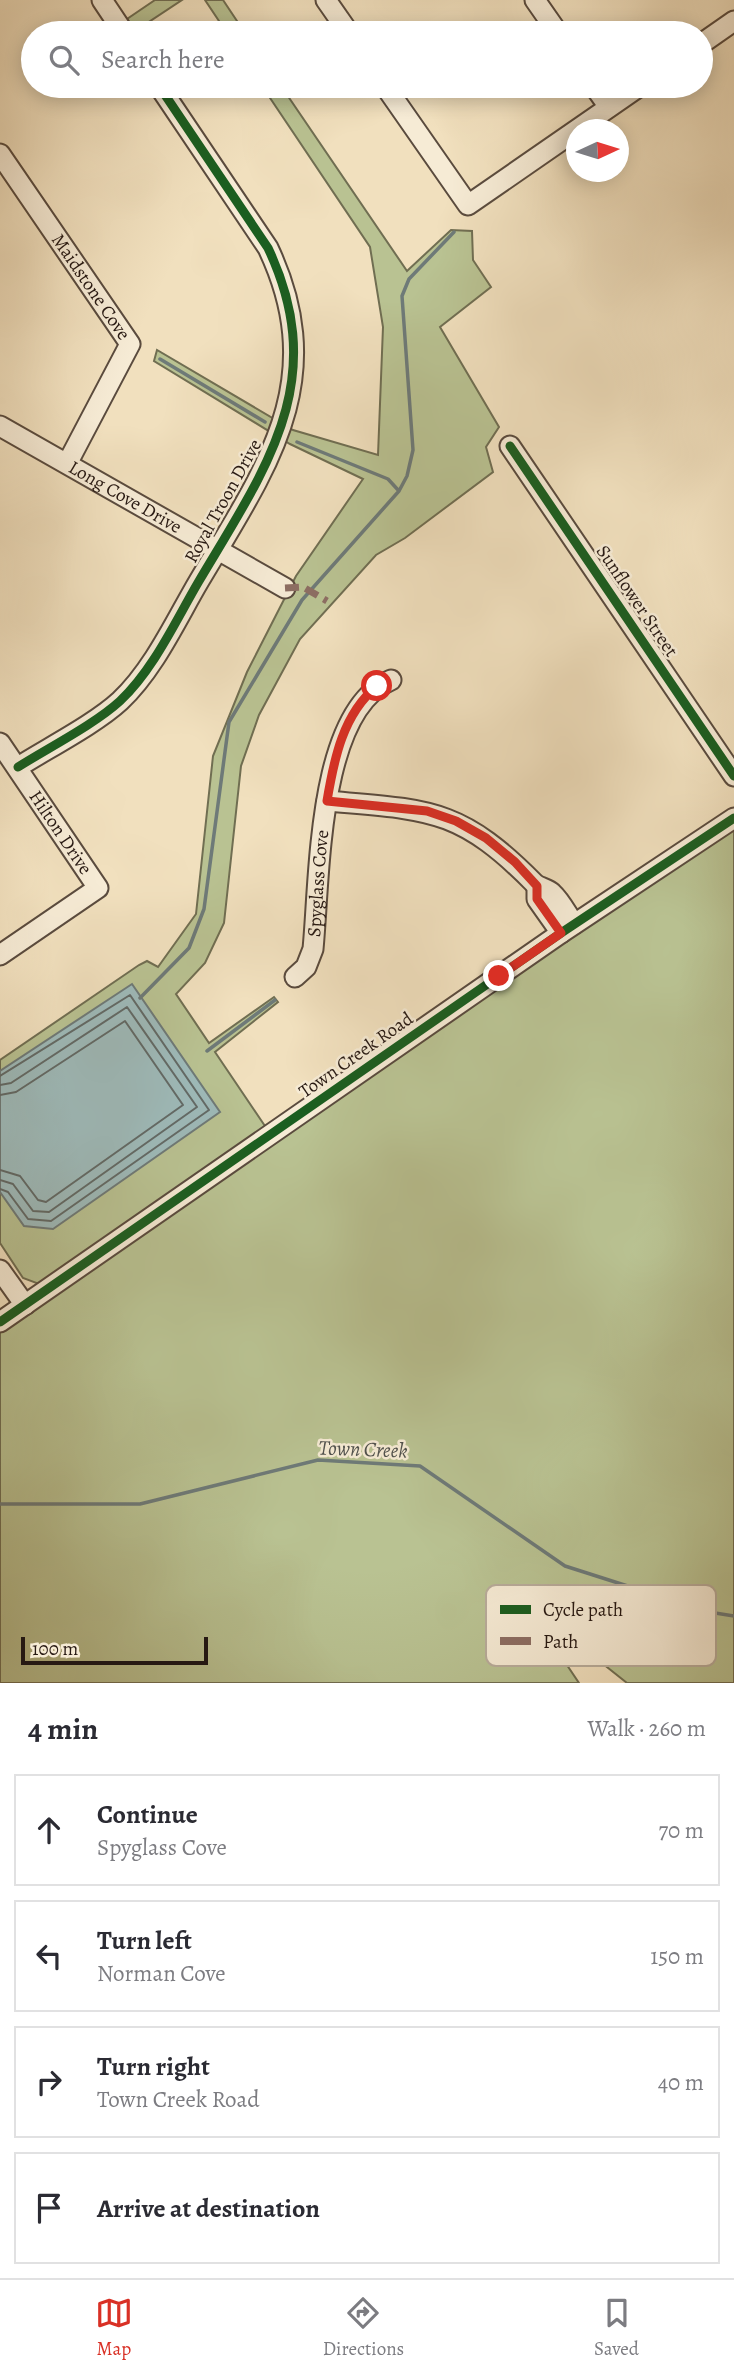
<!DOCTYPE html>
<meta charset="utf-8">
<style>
body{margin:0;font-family:Alegreya,serif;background:#f7f7f7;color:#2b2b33}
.compass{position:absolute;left:566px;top:119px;width:63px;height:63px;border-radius:50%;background:#fff;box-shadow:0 4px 18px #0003;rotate:86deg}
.scale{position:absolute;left:21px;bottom:18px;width:187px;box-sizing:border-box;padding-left:7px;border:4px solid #271913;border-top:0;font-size:19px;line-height:24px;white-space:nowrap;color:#271913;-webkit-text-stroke:5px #f6ebd5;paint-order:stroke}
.stop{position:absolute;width:21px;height:21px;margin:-16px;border:5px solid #d93025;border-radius:50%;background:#fff}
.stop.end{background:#d93025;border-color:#fff;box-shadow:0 2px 7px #0008}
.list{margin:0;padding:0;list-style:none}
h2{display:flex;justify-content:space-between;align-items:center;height:91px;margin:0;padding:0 28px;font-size:30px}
h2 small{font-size:23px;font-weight:400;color:#7c7c81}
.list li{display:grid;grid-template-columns:46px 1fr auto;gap:21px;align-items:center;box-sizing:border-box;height:112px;margin:0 14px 14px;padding:0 14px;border:2px solid #e1e1e2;border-radius:0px}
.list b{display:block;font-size:26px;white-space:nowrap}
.list p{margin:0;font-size:23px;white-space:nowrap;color:#7c7c81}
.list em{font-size:23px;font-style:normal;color:#7c7c81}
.icon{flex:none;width:38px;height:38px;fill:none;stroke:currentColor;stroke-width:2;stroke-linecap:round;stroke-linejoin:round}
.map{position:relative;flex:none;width:734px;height:1683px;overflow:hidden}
.search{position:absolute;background:#fff;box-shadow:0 4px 18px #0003;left:21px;right:21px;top:21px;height:77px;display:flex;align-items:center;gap:18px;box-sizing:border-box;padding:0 24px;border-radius:38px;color:#7c7c81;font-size:26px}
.sheet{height:595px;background:#fff}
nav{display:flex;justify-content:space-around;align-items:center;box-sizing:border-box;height:98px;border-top:2px solid #e1e1e2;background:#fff;font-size:19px;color:#7c7c81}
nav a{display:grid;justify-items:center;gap:4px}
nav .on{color:#d93025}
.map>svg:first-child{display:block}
.green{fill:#b9c292;stroke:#706e52;stroke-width:2}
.water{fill:#9ebbbb;stroke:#6e7a78;stroke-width:2}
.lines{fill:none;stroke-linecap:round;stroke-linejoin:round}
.shore{stroke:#626a67;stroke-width:2}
.stream{stroke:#6e7a78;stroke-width:3.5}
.minor-casing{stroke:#5a4b3e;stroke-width:23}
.minor{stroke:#f6ebd5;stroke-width:19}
.quiet{stroke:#8d6e63;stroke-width:7;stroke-dasharray:14 7;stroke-linecap:butt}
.cycleway-casing{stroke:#f6ebd5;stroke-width:13}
.cycleway{stroke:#1b5e20;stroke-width:9}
.route{stroke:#d93025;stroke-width:9}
.labels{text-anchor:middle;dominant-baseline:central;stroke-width:5;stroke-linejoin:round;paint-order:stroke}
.street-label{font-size:19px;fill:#271913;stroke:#f6ebd5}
.water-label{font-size:21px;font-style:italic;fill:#51524e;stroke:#f6ebd5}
.key{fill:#f6ebd5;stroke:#b8ac9b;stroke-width:2}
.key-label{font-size:19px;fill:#271913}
</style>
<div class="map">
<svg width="734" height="1683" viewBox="0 0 734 1683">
<rect width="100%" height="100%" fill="#f1e0be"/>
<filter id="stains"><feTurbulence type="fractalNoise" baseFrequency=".00286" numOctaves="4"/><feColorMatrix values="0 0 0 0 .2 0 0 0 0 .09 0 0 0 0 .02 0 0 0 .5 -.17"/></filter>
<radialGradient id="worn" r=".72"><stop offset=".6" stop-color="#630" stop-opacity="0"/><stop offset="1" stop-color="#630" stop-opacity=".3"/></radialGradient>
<!-- green -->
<path class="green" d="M155,0H182L135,31L127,19Z
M205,0H223L245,33H227Z
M262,86H281L407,271L451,230L472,231L473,260L491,287L440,327L499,427L486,447L493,472L405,538L376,555L300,639L259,715L241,766L224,923L205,963L176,994L209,1043L274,997L278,1002L215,1052L269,1132L39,1284L23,1278L0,1243V1060L139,965L147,961L158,967L196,914L213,756L247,672L296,576L363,479L290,444L154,361L157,350L293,430L378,455L383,327L370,247Z
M734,820V1683H627L524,1601L579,1683H0V1330Z"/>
<!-- water -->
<path class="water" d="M132,984L220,1112L53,1229L24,1226L0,1192V1071Z"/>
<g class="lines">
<!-- shore -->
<path class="shore" d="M0,1076L130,995L209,1110L51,1221L28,1219L8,1192L0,1189
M0,1085L11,1083L127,1007L197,1107L49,1212L33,1211L13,1184L0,1180
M0,1095L16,1092L125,1021L183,1105L46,1202L38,1200L20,1176L0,1170"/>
<!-- stream -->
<path class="stream" d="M160,359L265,422
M297,442L388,479L399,491
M140,998L189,948L204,909L229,722L302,600L399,491L407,476L413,450L402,296L409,279L454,232
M207,1051L275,1000
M0,1504H140L318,1460L420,1466L565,1566L709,1612L734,1616"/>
<!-- minor casing -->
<g class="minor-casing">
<g id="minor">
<path d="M102,0L124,33"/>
<path d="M326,0L349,33"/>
<path d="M535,0L558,33"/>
<path d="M701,44L734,21"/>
<path d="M385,86L468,205L640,86"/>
<path d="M594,86L609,107"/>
<path id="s1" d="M0,154L130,344L68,462"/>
<path id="s2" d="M0,426L285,588"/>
<path d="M510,446L734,776"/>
<path id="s3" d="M0,743L98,888L0,955"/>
<path d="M18,767C48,748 95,724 120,701C154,669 176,620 199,581C266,468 331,381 268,248L159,86"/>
<path d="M327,801C428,810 459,807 534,883C539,888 547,888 552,893C561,901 567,914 574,924"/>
<path d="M537,886V899L561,933"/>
<path id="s4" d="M295,977L306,967L313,949C320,878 317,711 391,680"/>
<path d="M0,1270L25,1305"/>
<path d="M0,1322L561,933L734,818"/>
</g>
</g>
<!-- minor -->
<use href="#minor" class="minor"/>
<!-- quiet -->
<path class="quiet" d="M285,588L303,587L327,601"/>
<!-- cycleway casing -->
<g class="cycleway-casing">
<path id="cycleway" d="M510,446L734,776
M18,767C48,748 95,724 120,701C154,669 176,620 199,581C266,468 331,381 268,248L159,86
M0,1322L561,933L734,818"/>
</g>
<!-- cycleway -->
<use href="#cycleway" class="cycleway"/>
</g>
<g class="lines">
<!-- route -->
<path class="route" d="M377,686C343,714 334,759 327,801L427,811L456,821L486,838L515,862L537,886V899L561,933L499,976"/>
</g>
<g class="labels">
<!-- street labels -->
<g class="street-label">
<text stroke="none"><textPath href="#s1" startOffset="161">Maidstone Cove</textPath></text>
<text stroke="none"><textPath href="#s2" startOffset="144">Long Cove Drive</textPath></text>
<text transform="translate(223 501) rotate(-61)">Royal Troon Drive</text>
<text transform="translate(637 601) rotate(56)">Sunflower Street</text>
<text stroke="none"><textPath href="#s3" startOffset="108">Hilton Drive</textPath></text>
<text stroke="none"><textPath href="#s4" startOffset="100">Spyglass Cove</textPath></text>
<text transform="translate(356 1055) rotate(-35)">Town Creek Road</text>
</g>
<!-- water labels -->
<g class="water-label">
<text transform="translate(363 1449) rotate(2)">Town Creek</text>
</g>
</g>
<!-- legend -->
<rect x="486" y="1585" width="230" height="81" rx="10" class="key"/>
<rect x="500" y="1605" width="31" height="9" fill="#1b5e20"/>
<rect x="500" y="1637" width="31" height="8" fill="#8d6e63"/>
<g class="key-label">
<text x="543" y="1616">Cycle path</text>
<text x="543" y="1648">Path</text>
</g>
<rect width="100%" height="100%" filter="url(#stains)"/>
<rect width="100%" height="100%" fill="url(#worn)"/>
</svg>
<svg class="compass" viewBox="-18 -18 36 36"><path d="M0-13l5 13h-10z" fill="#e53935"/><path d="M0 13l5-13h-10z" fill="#7c7c81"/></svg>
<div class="scale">100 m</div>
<div class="stop" style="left:377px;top:686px"></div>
<div class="stop end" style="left:499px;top:976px"></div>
<div class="search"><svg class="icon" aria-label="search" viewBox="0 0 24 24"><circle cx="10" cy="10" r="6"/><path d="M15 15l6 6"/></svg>Search here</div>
</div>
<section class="sheet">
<h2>4 min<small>Walk · 260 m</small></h2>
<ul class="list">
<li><svg class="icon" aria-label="ahead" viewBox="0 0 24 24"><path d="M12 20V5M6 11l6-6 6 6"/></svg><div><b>Continue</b><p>Spyglass Cove</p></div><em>70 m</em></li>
<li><svg class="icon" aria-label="left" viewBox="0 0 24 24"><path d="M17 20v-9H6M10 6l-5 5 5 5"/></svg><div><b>Turn left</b><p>Norman Cove</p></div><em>150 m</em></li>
<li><svg class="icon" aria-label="right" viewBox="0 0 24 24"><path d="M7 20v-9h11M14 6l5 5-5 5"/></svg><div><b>Turn right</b><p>Town Creek Road</p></div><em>40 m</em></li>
<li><svg class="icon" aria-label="arrive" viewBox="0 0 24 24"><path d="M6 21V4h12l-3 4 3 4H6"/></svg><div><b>Arrive at destination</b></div></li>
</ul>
</section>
<nav>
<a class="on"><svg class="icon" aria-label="map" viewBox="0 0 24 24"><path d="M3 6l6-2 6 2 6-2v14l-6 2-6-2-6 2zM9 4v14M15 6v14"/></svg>Map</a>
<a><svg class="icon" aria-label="directions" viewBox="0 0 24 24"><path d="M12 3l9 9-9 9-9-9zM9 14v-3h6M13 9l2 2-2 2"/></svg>Directions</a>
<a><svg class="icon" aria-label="saved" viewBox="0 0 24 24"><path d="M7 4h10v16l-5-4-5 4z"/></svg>Saved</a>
</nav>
